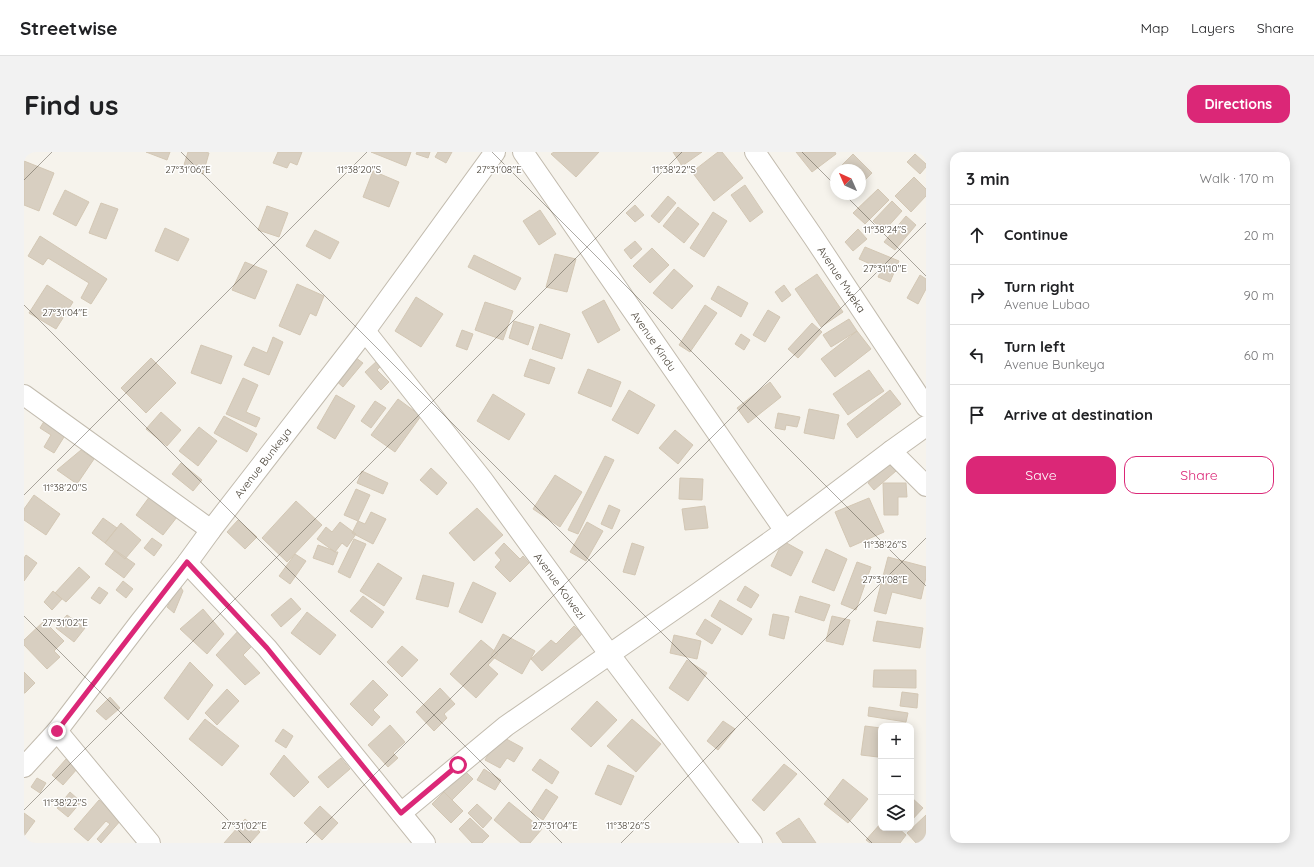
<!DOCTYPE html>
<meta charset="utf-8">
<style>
body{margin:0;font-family:Quicksand,sans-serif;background:#f2f2f2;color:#202124}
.controls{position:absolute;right:12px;bottom:12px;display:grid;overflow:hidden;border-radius:8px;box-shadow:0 2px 10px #0003}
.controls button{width:36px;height:36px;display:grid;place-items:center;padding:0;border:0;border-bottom:1px solid #e0e0e0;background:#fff;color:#202124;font:20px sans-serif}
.compass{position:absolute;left:806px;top:12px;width:36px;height:36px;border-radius:50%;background:#fff;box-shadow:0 2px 10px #0003;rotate:315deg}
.stop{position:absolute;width:12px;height:12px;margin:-9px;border:3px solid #db2777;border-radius:50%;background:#fff}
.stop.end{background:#db2777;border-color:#fff;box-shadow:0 1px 4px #0008}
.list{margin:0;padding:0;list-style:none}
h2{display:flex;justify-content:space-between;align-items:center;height:52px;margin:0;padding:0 16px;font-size:17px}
h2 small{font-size:13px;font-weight:400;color:#757577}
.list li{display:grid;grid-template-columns:26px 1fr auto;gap:12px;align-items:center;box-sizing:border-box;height:60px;padding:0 16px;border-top:1px solid #e0e0e0}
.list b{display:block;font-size:15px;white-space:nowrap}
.list p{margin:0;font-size:13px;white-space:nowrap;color:#757577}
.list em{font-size:13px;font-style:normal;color:#757577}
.actions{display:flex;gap:8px;padding:12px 16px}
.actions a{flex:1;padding:9px 0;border:1px solid #db2777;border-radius:12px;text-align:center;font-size:14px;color:#db2777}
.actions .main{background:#db2777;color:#fff}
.icon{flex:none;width:22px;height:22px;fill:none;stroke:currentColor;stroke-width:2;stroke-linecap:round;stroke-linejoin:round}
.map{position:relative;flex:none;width:902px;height:691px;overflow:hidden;border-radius:12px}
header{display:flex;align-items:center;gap:24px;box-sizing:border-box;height:56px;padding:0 20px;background:#fff;border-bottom:1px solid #e0e0e0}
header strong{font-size:19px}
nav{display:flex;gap:22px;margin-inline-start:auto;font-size:14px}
.intro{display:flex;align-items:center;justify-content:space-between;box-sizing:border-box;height:96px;padding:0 24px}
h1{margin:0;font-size:28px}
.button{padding:10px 18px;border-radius:12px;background:#db2777;color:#fff;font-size:14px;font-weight:700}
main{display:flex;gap:24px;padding:0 24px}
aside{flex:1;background:#fff;border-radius:12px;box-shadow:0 2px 10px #0003}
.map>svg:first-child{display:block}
.building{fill:#d8cfc1;stroke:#d3c7b4}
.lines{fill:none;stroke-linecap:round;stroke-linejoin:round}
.street-casing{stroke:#c2bbae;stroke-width:22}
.street{stroke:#fff;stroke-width:20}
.route{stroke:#db2777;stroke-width:5}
.ticks{fill:none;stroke:#4b4439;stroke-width:1;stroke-opacity:0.45}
.labels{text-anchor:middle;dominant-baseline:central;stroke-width:3;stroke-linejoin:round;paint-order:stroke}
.street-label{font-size:11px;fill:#4b4439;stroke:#fff}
.ticks-label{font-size:10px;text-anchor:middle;fill:#4b4439;stroke:#fff;stroke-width:3;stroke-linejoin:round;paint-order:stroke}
</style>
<header>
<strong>Streetwise</strong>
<nav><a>Map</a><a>Layers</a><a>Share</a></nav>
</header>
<div class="intro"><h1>Find us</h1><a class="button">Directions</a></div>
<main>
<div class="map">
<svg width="902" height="691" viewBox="0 0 902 691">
<rect width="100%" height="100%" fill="#f6f3ec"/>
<!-- building -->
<path class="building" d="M122,0H146L143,8Z
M164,0H181L185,1L179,22L159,16Z
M254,0H278L273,13L266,10L263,16L249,11Z
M347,0H387L382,14Z
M393,0H406L404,6L392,2Z
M414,0H428L422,11L411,5Z
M530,0H575L552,25L527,2Z
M649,0H678L658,14Z
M694,0H698L719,26L690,49L668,20Z
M772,0H811L812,2L788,20Z
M829,2L848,21L836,33V18H818L816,15Z
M891,2L902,12V15L896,22L883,10Z
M0,9L30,21L15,59L0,53Z
M349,19L375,30L365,55L339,45Z
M890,25L902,37V44L887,60L871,44Z
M721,33L739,60L726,70L707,43Z
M854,37L865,48L841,72L829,61Z
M41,38L65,50L52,74L29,62Z
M644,44L652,51L635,71L627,64Z
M868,49L878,59L860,79L849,69Z
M77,51L94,57L82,87L65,81Z
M611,53L620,63L611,70L602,61Z
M243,54L264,61L255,85L234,78Z
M654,55L675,72L660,91L639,74Z
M516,58L532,82L515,93L499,69Z
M689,60L703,69L680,105L666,96Z
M882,64L892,73L871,98L860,90Z
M141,76L165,87L154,109L131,99Z
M834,77L843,87L829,99L821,90Z
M291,78L315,90L306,107L282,94Z
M16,84L83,127L67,152L57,146L65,131L24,106L19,113L4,104Z
M611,89L618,97L607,107L600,98Z
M841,95L875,109L866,130L854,125L858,117L835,107Z
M628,96L645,113L626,131L609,114Z
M531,102L552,107L543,140L522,135Z
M450,103L497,126L491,138L444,115Z
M221,110L243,119L231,147L208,138Z
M650,117L669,134L648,157L629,141Z
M793,122L819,160L797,175L771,137Z
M896,123L902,127V137L894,152L883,146Z
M273,132L300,144L292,164L286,161L276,183L255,174Z
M23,133L49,150L32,177L5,161Z
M760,133L767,143L758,150L751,140Z
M694,134L724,151L717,165L687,147Z
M392,145L419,162L397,195L371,179Z
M580,148L596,178L574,191L558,160Z
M461,150L489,159L479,188L451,178Z
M681,153L693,161L666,200L655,193Z
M744,158L756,165L741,190L729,183Z
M825,167L833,179L807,195L799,183Z
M490,169L510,175L504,193L485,186Z
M788,171L798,180L774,206L764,197Z
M516,172L546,182L538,207L508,197Z
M438,178L449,182L443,198L432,194Z
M833,179L847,197L811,225L797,207Z
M717,182L726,188L720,198L711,192Z
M249,185L259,190L245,223L220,213L229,195L243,201Z
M177,193L208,204L197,232L167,221Z
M328,203L339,211L319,235L309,226Z
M127,206L152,231L122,261L97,236Z
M506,207L531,216L525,232L500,224Z
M354,208L358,213L353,218L365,230L357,238L341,220Z
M564,217L597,230L587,255L554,241Z
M845,218L860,239L824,263L809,242Z
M219,226L234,233L222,260L236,266L232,275L202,262Z
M746,230L757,245L724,271L713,256Z
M605,238L631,253L614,282L588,268Z
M866,238L877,252L833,286L823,272Z
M469,242L501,262L485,288L453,269Z
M312,243L331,254L311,287L293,276Z
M374,247L397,264L371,300L347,283Z
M351,249L362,256L347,276L337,269Z
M785,257L815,263L810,287L780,281Z
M137,260L157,278L143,294L122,277Z
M754,261L776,265L773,275L762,273L761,278L751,276Z
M24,263L45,277L30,301L20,295L27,283L16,276Z
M200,264L233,282L223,300L190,281Z
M175,275L193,289L174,314L155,299Z
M651,278L669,293L654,312L635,296Z
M57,298L70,307L53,332L33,318Z
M581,304L590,308L554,382L544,378Z
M157,311L178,328L169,339L148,322Z
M865,312L872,319L850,338L844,331Z
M407,316L423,331L413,343L396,328Z
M338,319L364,331L359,342L333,331Z
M531,323L558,340L536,375L509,357Z
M656,326L679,327L678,348L655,347Z
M859,331H882L883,345H874V363H860Z
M332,337L346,343L334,369L320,363Z
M10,343L36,362L22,383L0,368V357Z
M126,344L153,365L139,383L112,363Z
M845,346L860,380L826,395L811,360Z
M272,349L298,373L263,410L238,386Z
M585,353L596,358L588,377L577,372Z
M681,354L684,376L661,378L658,357Z
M453,356L479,383L450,409L425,381Z
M347,360L362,367L349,392L328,381L334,369L341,372Z
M79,366L93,376L81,391L68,381Z
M214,368L233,385L221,397L203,380Z
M316,370L332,382L323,395L318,391L311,400L293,387L302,375L308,380Z
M563,370L579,379L562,409L546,400Z
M97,371L117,388L101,407L81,391Z
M128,386L138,393L130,404L120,396Z
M330,387L342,392L326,426L314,420Z
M759,389L779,400L767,424L747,414Z
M480,391L496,407L499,404L505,411L486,430L471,415L477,408L471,401Z
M608,391L620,395L611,423L599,420Z
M294,393L308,398L311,400H314L309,413L289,406Z
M802,397L823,407L810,439L788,430Z
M91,398L111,412L100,426L81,412Z
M271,402L282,409L266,432L255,424Z
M2,403L13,411L0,429V406Z
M864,405L902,415V425L897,447L868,440L862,462L850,459Z
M833,410L847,415L832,458L817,452Z
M354,411L378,426L360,454L336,439Z
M55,415L66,425L42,450L31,441Z
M399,423L430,431L424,455L392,447Z
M99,429L109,437L102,446L92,438Z
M449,430L472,441L458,471L435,460Z
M156,434L159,439L150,461L143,455Z
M721,434L735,443L727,456L713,448Z
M75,435L84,441L76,452L67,446Z
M29,439L38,447L28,458L20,450Z
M339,444L360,460L348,476L326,459Z
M776,444L806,453L800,469L771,460Z
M267,446L277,457L257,475L247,463Z
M696,448L728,467L718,483L687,464Z
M179,457L200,482L183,502L156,477Z
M283,460L312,483L296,503L267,481Z
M749,462L765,465L760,487L745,483Z
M43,463L61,476L50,490L32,476Z
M808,464L826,468L819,493L802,489Z
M681,467L697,477L688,492L672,482Z
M20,469L40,489L30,499L36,505L23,517L0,493V488Z
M853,469L899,476L896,496L849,489Z
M550,474L558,482L518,519L507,507L527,488L532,492Z
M216,477L229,493L219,503L236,521L221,533L192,503Z
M479,482L511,499L498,522L467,504Z
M650,483L677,489L673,507L646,501Z
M457,488L474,502L464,513L474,522L452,546L426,522Z
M378,494L394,508L378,525L363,510Z
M663,508L683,521L664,549L645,536Z
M166,510L189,533L164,568L140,546Z
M850,518H892V536L849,535Z
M0,520L11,531L1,541H0Z
M349,528L364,543L349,558L356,565L348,574L326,552Z
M416,536L431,552L420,562L423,566L410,579L392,560Z
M203,537L215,549L193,573L181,561Z
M878,540L894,542L893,556L876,554Z
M86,545L96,556L82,568L72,559Z
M573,549L593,568L567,595L547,577Z
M845,555L884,561L882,570L844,564Z
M181,567L215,594L198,614L165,587Z
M608,567L637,592L612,620L583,594Z
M699,569L711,577L694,598L683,589Z
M366,573L381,590L369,601L374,606L364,615L344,593Z
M841,574L857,576L854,605L837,603Z
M259,577L269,584L262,596L251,589Z
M475,583L499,596L490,610L483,606L476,616L461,608Z
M260,603L285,630L270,645L246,622Z
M317,606L326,617L304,636L294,625Z
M42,607L53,617L39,633L28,623Z
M516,607L535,620L528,632L508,618Z
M760,612L773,622L740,659L728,648Z
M584,613L610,624L597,653L571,642Z
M438,616L449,627L428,648L417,637Z
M460,617L477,628L471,638L453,628Z
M13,626L22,631L16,641L7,635Z
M819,627L844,647L824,671L800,652Z
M522,637L534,645L519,668L507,660Z
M46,640L57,650L44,665L33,656Z
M420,640L439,659L427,671L408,652Z
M887,645L899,656L887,669Z
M75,648L97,668L77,691L73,687L86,672L82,669L64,689L50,677Z
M485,650L518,677L506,691H497L470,668Z
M453,652L468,666L459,676L444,661Z
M296,654L314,671L298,688L280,671Z
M0,661L11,669L0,684Z
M902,663V691H892L883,681Z
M446,666L465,684L458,691H448L435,677Z
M775,666L792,691H759L752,681Z
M221,667L236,680L226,691H200Z
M857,671V676H874L882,683L876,691H846L842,688Z"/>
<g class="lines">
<!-- street casing -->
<g class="street-casing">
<g id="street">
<path id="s1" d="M499,0L761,379"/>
<path id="s2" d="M731,0L790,86L902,255"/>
<path id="s3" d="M341,179L458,327L586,503L728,691"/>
<path d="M0,243L187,378"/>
<path d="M867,299L902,334"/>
<path d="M163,411L243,496L401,691"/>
<path d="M33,579L126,691"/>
<path id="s4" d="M0,615L33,579L116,470L163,411L187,378L341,179L471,0"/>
<path d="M377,661L482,574L674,441L761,379L867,299L902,274"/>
</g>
</g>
<!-- street -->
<use href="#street" class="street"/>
</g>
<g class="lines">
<!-- route -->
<path class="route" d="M33,579L163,410L243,496L377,661L434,613"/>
</g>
<!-- ticks -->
<path class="ticks" d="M157,0L848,691M468,0L902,434M778,0L812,34M0,28L28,0M820,42L902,124M0,153L538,691M0,343L343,0M0,464L227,691M0,658L658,0M282,691L902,71M597,691L902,386"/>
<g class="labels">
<!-- street labels -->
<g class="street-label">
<text stroke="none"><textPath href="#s2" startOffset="154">Avenue Mweka</textPath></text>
<text stroke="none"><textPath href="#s1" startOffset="230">Avenue Kindu</textPath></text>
<text stroke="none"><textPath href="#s4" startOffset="387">Avenue Bunkeya</textPath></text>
<text stroke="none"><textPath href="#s3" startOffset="321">Avenue Kolwezi</textPath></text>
</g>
</g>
<g class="ticks-label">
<text x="164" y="21">27°31'06"E</text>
<text x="475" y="21">27°31'08"E</text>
<text x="650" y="21">11°38'22"S</text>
<text x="335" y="21">11°38'20"S</text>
<text x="861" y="81">11°38'24"S</text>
<text x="861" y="120">27°31'10"E</text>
<text x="41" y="164">27°31'04"E</text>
<text x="41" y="339">11°38'20"S</text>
<text x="861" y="396">11°38'26"S</text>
<text x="861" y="431">27°31'08"E</text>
<text x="41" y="474">27°31'02"E</text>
<text x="41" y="654">11°38'22"S</text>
<text x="604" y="677">11°38'26"S</text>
<text x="220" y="677">27°31'02"E</text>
<text x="531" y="677">27°31'04"E</text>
</g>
</svg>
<div class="controls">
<button>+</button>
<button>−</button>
<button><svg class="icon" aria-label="layers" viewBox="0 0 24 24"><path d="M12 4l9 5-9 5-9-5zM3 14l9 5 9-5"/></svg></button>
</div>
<svg class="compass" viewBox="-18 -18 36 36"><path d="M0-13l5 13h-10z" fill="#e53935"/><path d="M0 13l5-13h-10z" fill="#757577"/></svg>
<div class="stop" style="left:434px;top:613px"></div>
<div class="stop end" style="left:33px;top:579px"></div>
</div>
<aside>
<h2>3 min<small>Walk · 170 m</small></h2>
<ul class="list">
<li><svg class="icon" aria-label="ahead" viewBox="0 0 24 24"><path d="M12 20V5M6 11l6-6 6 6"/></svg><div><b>Continue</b></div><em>20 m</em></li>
<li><svg class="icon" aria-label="right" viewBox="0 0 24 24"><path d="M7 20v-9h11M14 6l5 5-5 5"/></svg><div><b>Turn right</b><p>Avenue Lubao</p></div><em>90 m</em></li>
<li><svg class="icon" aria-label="left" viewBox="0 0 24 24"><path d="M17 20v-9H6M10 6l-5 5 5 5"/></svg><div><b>Turn left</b><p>Avenue Bunkeya</p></div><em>60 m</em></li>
<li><svg class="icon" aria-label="arrive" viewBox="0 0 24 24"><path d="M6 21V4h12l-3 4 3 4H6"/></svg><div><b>Arrive at destination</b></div></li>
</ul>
<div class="actions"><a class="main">Save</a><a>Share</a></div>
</aside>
</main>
